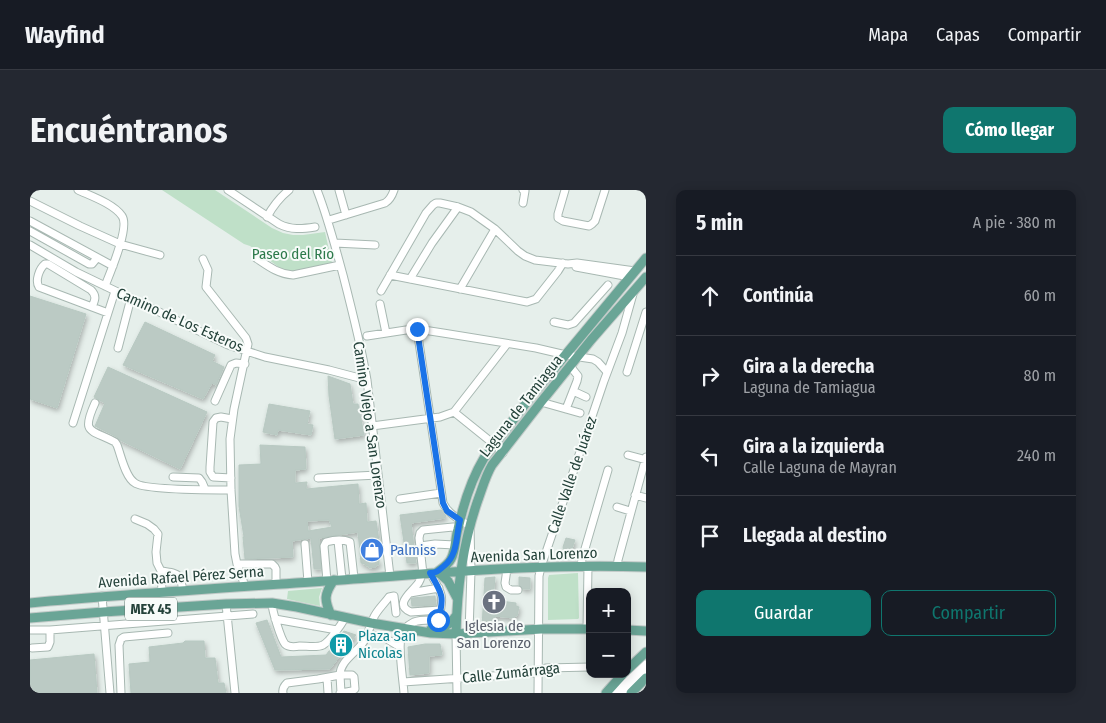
<!DOCTYPE html>
<html lang="es">
<meta charset="utf-8">
<style>
body{margin:0;font-family:"Fira Sans Condensed",sans-serif;background:#242831;color:#f1f3f6}
.controls{position:absolute;right:15px;bottom:15px;display:grid;overflow:hidden;border-radius:10px;box-shadow:0 2px 12px #0003}
.controls button{width:45px;height:45px;display:grid;place-items:center;padding:0;border:0;border-bottom:1px solid #363941;background:#171b24;color:#f1f3f6;font:25px sans-serif}
.stop{position:absolute;width:15px;height:15px;margin:-11px;border:4px solid #1a73e8;border-radius:50%;background:#fff}
.stop.end{background:#1a73e8;border-color:#fff;box-shadow:0 1px 5px #0008}
.list{margin:0;padding:0;list-style:none}
h2{display:flex;justify-content:space-between;align-items:center;height:65px;margin:0;padding:0 20px;font-size:21px}
h2 small{font-size:16px;font-weight:400;color:#9ea1a6}
.list li{display:grid;grid-template-columns:32px 1fr auto;gap:15px;align-items:center;box-sizing:border-box;height:80px;padding:0 20px;border-top:1px solid #363941}
.list b{display:block;font-size:19px;white-space:nowrap}
.list p{margin:0;font-size:16px;white-space:nowrap;color:#9ea1a6}
.list em{font-size:16px;font-style:normal;color:#9ea1a6}
.actions{display:flex;gap:10px;padding:15px 20px}
.actions a{flex:1;padding:11px 0;border:1px solid #0f766e;border-radius:10px;text-align:center;font-size:18px;color:#0f766e}
.actions .main{background:#0f766e;color:#fff}
.icon{flex:none;width:28px;height:28px;fill:none;stroke:currentColor;stroke-width:2;stroke-linecap:round;stroke-linejoin:round}
.map{position:relative;flex:none;width:616px;height:503px;overflow:hidden;border-radius:10px}
header{display:flex;align-items:center;gap:30px;box-sizing:border-box;height:70px;padding:0 25px;background:#171b24;border-bottom:1px solid #363941}
header strong{font-size:24px}
nav{display:flex;gap:28px;margin-inline-start:auto;font-size:18px}
.intro{display:flex;align-items:center;justify-content:space-between;box-sizing:border-box;height:120px;padding:0 30px}
h1{margin:0;font-size:35px}
.button{padding:12px 22px;border-radius:10px;background:#0f766e;color:#fff;font-size:18px;font-weight:700}
main{display:flex;gap:30px;padding:0 30px}
aside{flex:1;background:#171b24;border-radius:10px;box-shadow:0 2px 12px #0003}
.map>svg:first-child{display:block}
.green{fill:#bfe0c8}
.building{fill:#bbcac4;stroke:#b8c9c2;fill-rule:evenodd;filter:url(#shadow)}
.lines{fill:none;stroke-linecap:round;stroke-linejoin:round}
.minor-casing{stroke:#a8b8b2;stroke-width:9}
.major-casing{stroke:#c2cac8;stroke-width:11}
.minor{stroke:#fff;stroke-width:7}
.major{stroke:#6aa596;stroke-width:9}
.route{stroke:#1a73e8;stroke-width:6}
.labels{text-anchor:middle;dominant-baseline:central;stroke-width:4;stroke-linejoin:round;paint-order:stroke}
.shield{fill:#f7fbf9;stroke:#637a73;stroke-width:1}
.shield-label{font-size:14px;font-weight:bold;fill:#24423a}
.park-label{font-size:15px;fill:#2d7a4b;stroke:#f7fbf9}
.street-label{font-size:15px;fill:#24423a;stroke:#f7fbf9}
.shop-label{font-size:15px;fill:#366cbe;stroke:#f7fbf9;text-anchor:start}
.worship-label{font-size:15px;fill:#5b616d;stroke:#f7fbf9}
.culture-label{font-size:15px;fill:#0d838f;stroke:#f7fbf9;text-anchor:start}
</style>
<header>
<strong>Wayfind</strong>
<nav><a>Mapa</a><a>Capas</a><a>Compartir</a></nav>
</header>
<div class="intro"><h1>Encuéntranos</h1><a class="button">Cómo llegar</a></div>
<main>
<div class="map">
<svg width="616" height="503" viewBox="0 0 616 503">
<defs>
<filter id="shadow"><feDropShadow dx="1.5" dy="3" stdDeviation="2.5" flood-color="#0004"/></filter>
</defs>
<rect width="100%" height="100%" fill="#e6efeb"/>
<!-- green -->
<path class="green" d="M132,0H185L242,38L253,43L263,45H273L295,42L302,73L258,84L220,56L214,54Z
M548,383L549,428L548,429L518,430V388L519,385Z
M292,398L289,407L290,416L257,409L258,401Z"/>
<!-- building -->
<path class="building" d="M0,106L56,124L27,218L0,209Z
M115,132L185,165L182,171L194,177L186,195L182,193L173,209L93,175Z
M78,177L177,222L150,279L90,250L87,247L65,236L75,213L64,207Z
M298,186L320,194L323,214H328L334,245L305,249L299,206Z
M239,214L280,221L277,234L283,235L281,245L248,240L247,245L233,242Z
M230,255L275,257L276,279L265,280V293L277,292L276,299L328,294L329,314L336,313L337,332L346,331L349,351L343,353L345,370H349V375H346V377L339,378V376H336L335,374L331,373L328,342L289,348L291,379H284L281,348L262,351L263,367L215,369L213,347H214L209,316V275L231,274ZM299,330L302,337L278,341L277,331Z
M411,320L416,326L415,328L381,333L386,373H377L370,325Z
M536,348L545,350L540,364L534,363L533,357Z
M465,387L463,410L486,413V416L489,417L487,426H485L484,428L465,426L464,435L452,436L455,388Z
M489,387L500,388V399H493L489,395Z
M405,406L406,415L382,416L381,409L382,408Z
M237,430L251,467L296,465L314,441L326,445L300,479L245,480L226,433Z
M155,451H174L175,468H185L188,493H194L196,503H101L99,474L120,472L119,457L153,453Z
M395,454H410L412,465L399,466V483L380,485L378,457Z
M64,464L67,503H0V470Z"/>
<g class="lines">
<!-- minor casing -->
<g class="minor-casing">
<path id="minor" d="M48,0C61,6 84,14 92,26C100,37 80,83 75,96
M198,0L249,34C261,40 272,39 285,37
M287,0C298,28 305,56 313,85C322,120 331,155 337,190L360,386
M309,0L316,25
M493,0L495,1L493,13
M535,0L528,24V28L533,31L559,36L562,34L565,31L575,0
M0,11L50,36L90,54L130,65
M237,27C243,16 249,8 259,0
M299,30L355,13C360,10 362,6 364,0
M0,31L83,76
M0,41L59,74H62L67,68
M305,53L345,55
M0,55L46,82L198,155L235,167L299,180L337,190
M226,68C238,76 248,84 263,85L310,75
M173,69L178,80L176,97L216,148L218,154L204,219L200,249L201,300L205,364L207,374L215,396
M546,77L600,87
M360,85L497,112L506,109L528,81L533,73
M380,89L402,53L428,17
M430,99L465,39
M351,101L396,23L403,15L406,13H410L428,17L441,22L465,39L488,61L495,66L505,70L538,74L547,73L605,81
M350,114L356,143
M62,117C65,110 67,106 61,100L18,74H15C9,79 5,91 9,97L78,123
M524,132L538,135L544,133L578,95
M387,139L413,313C418,324 430,330 440,336L441,381L439,443
M337,146L376,140L387,139L413,143L506,158L536,165L563,169L568,172L577,182
M88,158L101,108
M597,182L616,122
M543,201L556,207
M185,211L201,175L206,173L215,174
M511,212L550,223
M65,213C51,244 60,239 85,252L87,255C91,265 95,287 105,293C114,300 185,300 201,300
M536,219L547,191L548,186L540,176
M424,222L477,154
M424,222L460,251L473,263
M43,233L85,101
M342,236L410,227L424,222
M598,265L616,270
M143,287L169,288L172,292L175,299
M201,288L183,287L180,282V277L183,232L186,228L191,227L202,229
M288,288L348,285
M605,305L616,308
M370,309L411,303
M587,317L600,321
M105,329L117,334L124,339L128,344L126,362L127,373L131,381L132,402
M308,351L312,389
M275,354L278,392
M390,356L405,354L425,355
M207,374H242L245,377L246,379V394
M551,376L552,369L578,280
M587,376L588,370L616,267
M477,379L475,393L476,397L481,400H488
M131,381C149,384 150,382 153,401
M391,384C391,388 391,389 389,392C384,401 362,414 381,422L410,420
M393,384L389,348L390,343L393,340L423,337L428,338
M297,391L294,356L296,352C303,350 313,349 320,352L324,388
M380,403L409,398
M72,406L80,503
M242,413C242,421 251,449 255,454C259,458 265,457 270,456C277,456 287,458 293,455C300,451 311,435 315,428
M196,414L205,503
M245,429L307,440
M557,439L558,376
M0,440H20L223,424
M338,444L355,448L370,457
M426,444L427,503
M2,458L18,457L20,452V440
M297,488L298,503
M373,492L504,483L516,478L560,477
M91,503L89,455L91,449L94,447L138,443
M253,503C252,499 254,496 257,493L288,489L310,485C310,472 324,464 332,454C338,447 339,438 343,429C346,421 354,414 359,407L364,406L366,423
M310,503H311L322,501L325,499L324,487L322,485H310L311,503
M374,503C373,489 368,459 371,447C372,440 378,435 384,432C391,429 400,430 408,430C415,406 412,403 400,383
M508,503L509,386L511,377L574,191L592,143L603,104
M585,503L616,474
M593,503L616,482"/>
</g>
<!-- major casing -->
<g class="major-casing">
<path id="major" d="M406,383C411,379 418,375 421,369C426,360 425,349 428,339C433,316 442,288 454,268L503,204L616,68
M409,383L418,391L427,408
M0,413C98,404 196,398 295,391C402,384 509,373 616,377
M301,425C294,410 294,404 304,390
M0,428L73,422L196,414L242,413L267,417L341,433L401,443L426,444L511,439H560
M401,439C413,437 418,437 426,426
M597,440L616,441
M426,444C427,398 433,351 449,307C453,296 456,285 462,275L511,212L561,150L616,87
M597,480L616,462
M576,503L593,484
M601,503L616,488"/>
</g>
<!-- minor -->
<use href="#minor" class="minor"/>
<!-- major -->
<use href="#major" class="major"/>
</g>
<g class="lines">
<!-- route -->
<path class="route" d="M387,139L413,313L417,321L430,330C426,346 428,365 414,376C409,380 407,383 400,383C412,403 415,407 408,430"/>
</g>
<!-- icons -->
<defs>
<g id="shop-disc" transform="scale(1.25)"><circle r="9.5" fill="#3f7fe0" stroke="#f7fbf9"/><path d="M-5-2.5h2.3a2.7 3.5 0 0 1 5.4 0H5L5.5 6h-11ZM-1.5-2.5h3a1.5 2.3 0 0 0-3 0Z" fill="#fff"/></g>
<g id="church-disc" transform="scale(1.25)"><circle r="9.5" fill="#6b7280" stroke="#f7fbf9"/><path d="M-1.2-6h2.4v3.5h3.3v2.4h-3.3V6h-2.4V-.1h-3.3v-2.4h3.3Z" fill="#fff"/></g>
<g id="building-disc" transform="scale(1.25)"><circle r="9.5" fill="#0f9aa8" stroke="#f7fbf9"/><path d="M-4-6H4V6H1V3H-1V6H-4ZM-2.5-4.3h1.7v1.8h-1.7ZM.8-4.3h1.7v1.8H.8ZM-2.5-1h1.7V.8h-1.7ZM.8-1h1.7V.8H.8Z" fill="#fff"/></g>
</defs>
<g fill-rule="evenodd">
<use href="#shop-disc" x="342" y="360"/>
<use href="#church-disc" x="464" y="412"/>
<use href="#building-disc" x="311" y="455"/>
</g>
<g class="labels">
<!-- shield labels -->
<rect class="shield" x="95" y="407.5" width="52" height="23" rx="4"/>
<g class="shield-label">
<text x="121" y="419">MEX 45</text>
</g>
<!-- park labels -->
<g class="park-label">
<text x="263" y="64">Paseo del Río</text>
</g>
<!-- street labels -->
<g class="street-label">
<text transform="translate(150 130) rotate(24)">Camino de Los Esteros</text>
<text transform="translate(491 216) rotate(-52)">Laguna de Tamiagua</text>
<text transform="translate(340 235) rotate(82)">Camino Viejo a San Lorenzo</text>
<text transform="translate(542 285) rotate(-71)">Calle Valle de Juárez</text>
<text transform="translate(504 365) rotate(-2)">Avenida San Lorenzo</text>
<text transform="translate(151 387) rotate(-4)">Avenida Rafael Pérez Serna</text>
<text transform="translate(481 483) rotate(-6)">Calle Zumárraga</text>
</g>
<!-- shop labels -->
<g class="shop-label">
<text x="360" y="360">Palmiss</text>
</g>
<!-- worship labels -->
<g class="worship-label">
<text x="464" y="436">Iglesia de<tspan x="464" dy="17">San Lorenzo</tspan></text>
</g>
<!-- culture labels -->
<g class="culture-label">
<text x="328" y="446">Plaza San<tspan x="328" dy="17">Nicolas</tspan></text>
</g>
</g>
</svg>
<div class="controls">
<button>+</button>
<button>−</button>
</div>
<div class="stop" style="left:408px;top:430px"></div>
<div class="stop end" style="left:387px;top:139px"></div>
</div>
<aside>
<h2>5 min<small>A pie · 380 m</small></h2>
<ul class="list">
<li><svg class="icon" aria-label="ahead" viewBox="0 0 24 24"><path d="M12 20V5M6 11l6-6 6 6"/></svg><div><b>Continúa</b></div><em>60 m</em></li>
<li><svg class="icon" aria-label="right" viewBox="0 0 24 24"><path d="M7 20v-9h11M14 6l5 5-5 5"/></svg><div><b>Gira a la derecha</b><p>Laguna de Tamiagua</p></div><em>80 m</em></li>
<li><svg class="icon" aria-label="left" viewBox="0 0 24 24"><path d="M17 20v-9H6M10 6l-5 5 5 5"/></svg><div><b>Gira a la izquierda</b><p>Calle Laguna de Mayran</p></div><em>240 m</em></li>
<li><svg class="icon" aria-label="arrive" viewBox="0 0 24 24"><path d="M6 21V4h12l-3 4 3 4H6"/></svg><div><b>Llegada al destino</b></div></li>
</ul>
<div class="actions"><a class="main">Guardar</a><a>Compartir</a></div>
</aside>
</main>
